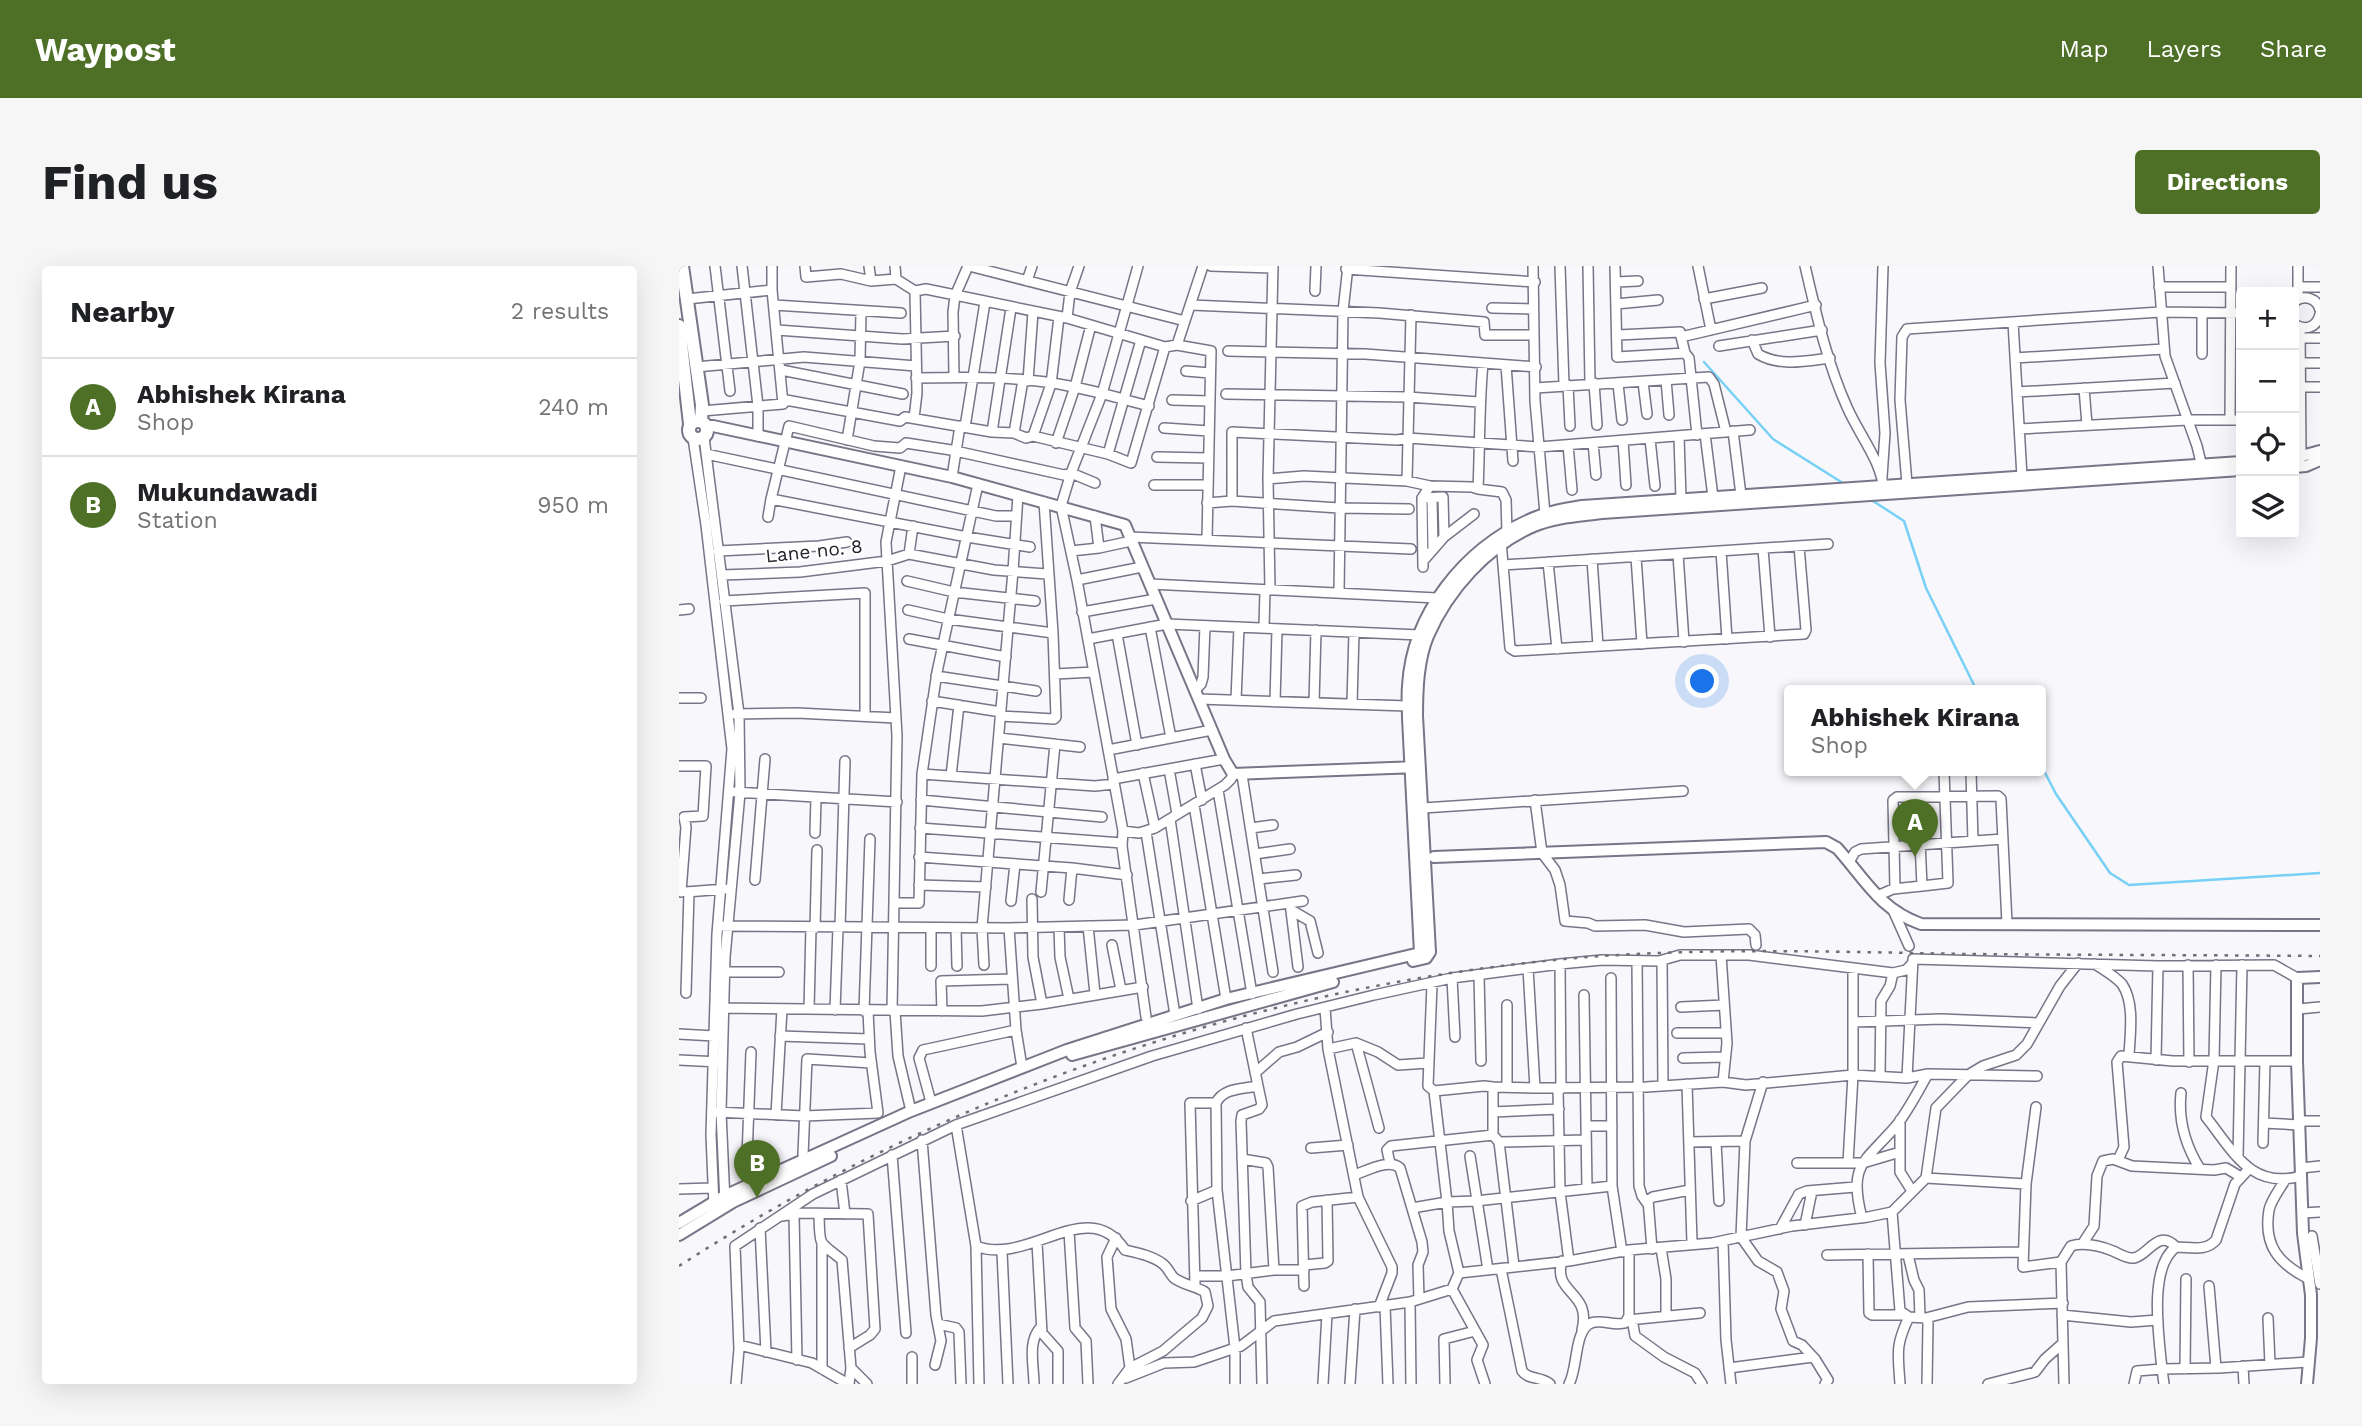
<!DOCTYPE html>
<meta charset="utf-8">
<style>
body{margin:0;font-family:"Work Sans",sans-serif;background:#f6f6f6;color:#202124}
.controls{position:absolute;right:21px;top:21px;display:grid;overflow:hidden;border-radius:7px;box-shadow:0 7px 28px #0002}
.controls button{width:63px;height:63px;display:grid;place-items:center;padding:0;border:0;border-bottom:2px solid #e0e0e0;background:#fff;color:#202124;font:35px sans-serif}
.you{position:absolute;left:1024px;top:416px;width:24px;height:24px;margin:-18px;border:5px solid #fff;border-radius:50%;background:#1a73e8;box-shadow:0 0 0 10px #1a73e833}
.badge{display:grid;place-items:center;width:46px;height:46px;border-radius:50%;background:#4e6f26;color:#fff;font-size:23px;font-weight:700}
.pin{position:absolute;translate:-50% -58px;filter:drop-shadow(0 2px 4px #0008)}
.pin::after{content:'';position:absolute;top:37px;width:24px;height:21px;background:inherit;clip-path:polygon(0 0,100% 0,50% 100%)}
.popup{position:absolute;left:1105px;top:419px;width:262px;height:91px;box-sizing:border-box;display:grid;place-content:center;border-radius:7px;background:#fff;filter:drop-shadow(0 2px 5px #0005);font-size:23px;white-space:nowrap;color:#757577}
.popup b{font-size:26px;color:#202124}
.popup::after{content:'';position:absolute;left:50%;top:100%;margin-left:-14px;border:14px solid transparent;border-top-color:#fff}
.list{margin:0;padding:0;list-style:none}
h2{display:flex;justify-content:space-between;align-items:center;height:91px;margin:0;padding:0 28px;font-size:30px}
h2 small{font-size:23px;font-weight:400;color:#757577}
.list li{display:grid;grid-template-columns:46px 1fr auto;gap:21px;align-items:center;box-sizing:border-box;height:98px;padding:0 28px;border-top:2px solid #e0e0e0}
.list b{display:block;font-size:26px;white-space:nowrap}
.list p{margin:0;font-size:23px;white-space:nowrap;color:#757577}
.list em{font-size:23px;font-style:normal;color:#757577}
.icon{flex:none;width:38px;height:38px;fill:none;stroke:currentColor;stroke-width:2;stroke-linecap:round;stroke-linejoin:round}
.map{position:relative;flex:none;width:1641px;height:1118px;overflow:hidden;border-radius:7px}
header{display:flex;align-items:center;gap:42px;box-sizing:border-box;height:98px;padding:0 35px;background:#4e6f26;color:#fff}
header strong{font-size:33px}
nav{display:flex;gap:38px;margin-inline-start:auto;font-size:24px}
.intro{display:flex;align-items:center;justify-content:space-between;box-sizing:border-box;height:168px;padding:0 42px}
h1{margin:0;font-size:49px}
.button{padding:18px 32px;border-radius:7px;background:#4e6f26;color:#fff;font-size:24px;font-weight:700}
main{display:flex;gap:42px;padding:0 42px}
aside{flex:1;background:#fff;border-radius:7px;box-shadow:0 7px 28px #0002}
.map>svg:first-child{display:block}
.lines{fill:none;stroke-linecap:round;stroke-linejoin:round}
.stream{stroke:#77d0f5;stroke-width:2.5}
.minor-casing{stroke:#777587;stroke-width:12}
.tertiary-casing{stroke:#777587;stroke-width:14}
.secondary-casing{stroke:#777587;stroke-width:16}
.minor{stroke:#fff;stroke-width:9}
.tertiary{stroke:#fff;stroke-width:10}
.secondary{stroke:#fff;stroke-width:12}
.rail{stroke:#706f75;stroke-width:2.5;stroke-dasharray:3.5 7;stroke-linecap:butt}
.labels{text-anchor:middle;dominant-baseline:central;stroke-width:5;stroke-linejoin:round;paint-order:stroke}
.street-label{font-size:19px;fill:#232229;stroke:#fff}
</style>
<header>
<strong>Waypost</strong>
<nav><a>Map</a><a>Layers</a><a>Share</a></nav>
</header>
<div class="intro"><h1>Find us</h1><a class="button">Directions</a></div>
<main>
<aside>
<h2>Nearby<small>2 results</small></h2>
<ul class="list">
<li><span class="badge">A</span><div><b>Abhishek Kirana</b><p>Shop</p></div><em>240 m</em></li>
<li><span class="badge">B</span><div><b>Mukundawadi</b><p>Station</p></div><em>950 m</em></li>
</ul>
</aside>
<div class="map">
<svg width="1641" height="1118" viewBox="0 0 1641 1118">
<rect width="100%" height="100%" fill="#f8f7fb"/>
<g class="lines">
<!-- stream -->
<path class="stream" d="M1025,96L1094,173L1167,219
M1191,233L1225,255L1247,322L1298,425
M1362,499L1377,528L1431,607L1450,619L1641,607"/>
<!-- minor casing -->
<g class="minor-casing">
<path id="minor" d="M36,0L51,125
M63,0L79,140V170
M93,0V24L104,138
M126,0L127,11L162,8L192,15L217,13L236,25
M190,0L192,15
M216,0L217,13
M290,0L506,55
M459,0L423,128L392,207L382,240L398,314L444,565L443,580L467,751
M532,0L594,2
M854,0L856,135L866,248
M881,0L885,119
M909,0L911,117
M936,0L938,91L1006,87
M1019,0L1032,64
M1126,0C1137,47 1148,97 1168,141C1180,169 1203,195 1205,226
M1479,0L1486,90L1518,180L1524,205
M667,3L856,16
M348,15L353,0
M937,16L959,15
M1480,21H1552
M1619,21H1641
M636,25L637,0
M8,33L93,24
M1025,33L1083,22
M1619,33V0
M1615,36C1625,28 1638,32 1641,44
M937,38L979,34
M95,39L222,47
M512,39L700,47L805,56L806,69H855
M813,42L854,43
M1523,47V88
M388,52L486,81L498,79L532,85L528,274
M1334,56L1343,211
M1615,58C1626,65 1638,62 1641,48
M1621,61L1622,192
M98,64L223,73L276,70
M939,69L1001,66L1006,87L1010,92L1018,169
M1002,71L1137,39
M1621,72H1641
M1073,74L1079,88C1101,101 1127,95 1151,92
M498,79L524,0
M1040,80L1143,64
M549,85L686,88L857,101
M1336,92L1485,83
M1621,97H1641
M827,99L834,195
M17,101L125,91L237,100
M102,104L224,128
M507,105L531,107
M275,111L274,46L276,30L289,0
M237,112C288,111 340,110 390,120C417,125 443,133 470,140
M987,114L990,149
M349,115L354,46
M964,116L968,148
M915,117L918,159
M939,118L943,154
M889,119L891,160
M1622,121H1641
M856,122L1030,111L1035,118L1047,166
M1405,122L1408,159
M1338,126L1496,117
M547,128L729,131L800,136
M493,134L531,135
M23,145L104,138L107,134L221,155L226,151L313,166L335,167L347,172L354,170L429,188L452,197L486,81
M235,152L238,127L236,25L247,23L388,52L391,26L400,0
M1551,154L1552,0
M286,161L306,36
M485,162L530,165
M1340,163L1509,154H1562
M1054,165L1062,229
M313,166L332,42
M335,167L344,114
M1026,168L1034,231
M354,170L372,118L380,51
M25,171L60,448L61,527L46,691L42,846L46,936
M1000,171L1002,233
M14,172L27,259L53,483L38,668L32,869L35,940
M971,173L976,220
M168,174L181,95L182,45
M944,175L947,219
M377,177L396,121L412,59
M914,177L917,209
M889,179L893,224
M27,188L317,250H337
M429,188L462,74
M478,191L529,192
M273,211L281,160
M1203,211L1206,167L1201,97L1204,0
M589,213L625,210L728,215L751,220L793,221L799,223C801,181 800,139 804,97
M728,215L732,49
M1228,218L1221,134L1223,71L1228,63L1481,46L1562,47
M475,219H528
M799,223L823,226L827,234L828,265
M743,232L764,231L765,271
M753,232L754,282
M92,233L110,160L195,180L221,182L227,177L272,184L385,209L392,207L416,217
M553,235V166L718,174L729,172L860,181L1071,164
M528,237L553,235L660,242L730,243
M416,250L420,282
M89,251L92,233L288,271L351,281
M451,271L732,283
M822,275L831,382L836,385L1125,368L1127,364L1120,280
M1084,283L1091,371
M39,285L140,280L168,276
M392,285L420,282L452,275
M1042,285L1048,373
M230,288L234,260
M999,288L1005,376
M957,291L963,378
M913,293L919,380
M744,295L765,271L795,248
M869,296L878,383
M824,299L1149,278
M744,301L743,232L751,220
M43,309L121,306L208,295L230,288L315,304L368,308
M398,314L463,301
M228,315L275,326L356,335
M471,318L758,332
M591,324L589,213L594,0
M660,327L664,45L669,0
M45,335L186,327V450
M0,344L10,343
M229,344L269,353L374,367
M403,346L477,333
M471,361L492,472
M585,362L586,324
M438,368L458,479
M230,373L327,391
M409,373L488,358L741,369
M376,408L415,406
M257,410L357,425
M516,424L522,418L524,411L526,360
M0,432H22
M520,433L729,440
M557,434L560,361
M253,435L322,446
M596,436L598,363
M635,437L637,364
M673,438L675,366
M56,448L118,447L217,452
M322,450L375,453L377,451L374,367L365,236
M320,472L401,481
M429,484L533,464
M516,498L523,534
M0,500H27L24,550L5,551L7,561L2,626
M490,503L498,548
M1292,505L1294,575
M464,507L476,562
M243,508L416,520L435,518
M563,509L594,706
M272,510L280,439
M434,513L545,493
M539,524L573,728
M56,526L218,536
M242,534L423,551
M856,534L863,587L876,604L881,619L886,655L909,657L916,660L966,659L1005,666L1070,663L1076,669L1077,679
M515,539L547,733
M744,542L1004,525
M491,553L519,743
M241,562L443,577
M572,562L594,559
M444,565L460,567L476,562L546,519L552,513L554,508
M467,566L496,749
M136,567L137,532
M576,588L611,583
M240,591L393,602L448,609
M1170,596L1176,586L1182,583L1324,573
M580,613L617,609
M76,614L86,493
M240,619L307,621
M1243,620L1269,617L1265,505
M1216,623L1214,534L1218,531L1319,530L1322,533L1328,658
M7,626L46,623
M362,626L376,478
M1198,630L1214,623L1243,620L1239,531
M353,633L354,691L363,738
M390,634L393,602
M332,635L336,598
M215,637H240L243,508L258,406L299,218
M611,637L619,701
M612,644L631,655L639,687
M1214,644L1230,680
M43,660L330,662L456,659L624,635
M409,660L416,728
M380,661L381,691L390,733
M136,662L138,584
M161,662L166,495
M252,662V700
M277,662L278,700
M433,679L442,724
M1042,689L1048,777L1044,816
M958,695L960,920L963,930L968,937
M983,695L984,820
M881,698L882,823
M1416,698C1425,704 1436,710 1443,718C1456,737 1451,768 1450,789
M305,699L303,662L334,305L339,229
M1509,699L1510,796
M1537,699L1535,794L1527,851C1554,885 1572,924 1622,910
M849,702L856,822L967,821L1044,816L1067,819L1174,809L1228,812L1249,808L1358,810
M42,706H100
M800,709L802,795
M773,712L776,771
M932,712L933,920L943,986
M753,718L749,820L755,825
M7,727L10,626
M905,729L908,923
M1002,741L1045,739
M41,742L303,745L363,738L464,721
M646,742L649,783
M130,743L132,662
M1619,743L1641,741
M156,744L159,662
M185,745L191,573
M213,745L218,470L207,276L222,200
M216,745L219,790L232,845
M263,745L262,715L332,713
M1175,756L1262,753L1359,757
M337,764L343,801
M998,767H1046
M0,768L35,770
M101,770L190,773
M677,777L699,786L719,799L749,797
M1004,792L1046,791
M0,794L40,796
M1477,794L1479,700
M576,807L600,786L618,781L649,766
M1201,810L1202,735L1211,720L1214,707
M1228,812L1234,693L1479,700L1595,699L1618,712
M1084,816L1066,875L1062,971L1079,995L1098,1006L1105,1025L1102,1043L1114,1075L1123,1079L1136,1093L1149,1114L1146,1118
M1008,818L1013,977
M579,820L583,839L580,843L563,849L562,855L567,1008L569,1021L581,1036L583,1118
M814,821L805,820L755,825L768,936L797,935L933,920
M828,821V739
M879,823L881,926L890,995
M1502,827C1499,855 1506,879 1521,903
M252,836L240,792L244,784L337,764L330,662
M1357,841L1347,918L1344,1001L1382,996L1385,1118
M37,846L125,850L199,847L191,786L189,745
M814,846L880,843
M97,849L103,743
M1221,854V906L1233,925
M1621,855H1641
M1585,857L1621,859
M277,859L297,980L300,1118
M907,860H933
M700,862L677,777L649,783L679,931L713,1001V1007L700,1041
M243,874L257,1049L262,1075L256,1099
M820,876L907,874
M1010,876L1066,875
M1037,876L1040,935
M1584,877L1586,795
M632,882L669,879
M124,889L128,793L192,797
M213,889L227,1067
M791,890L809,1004
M68,891L72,786
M1559,891L1563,699
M1439,894L1445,881L1438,796L1442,790L1494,795H1618
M711,897L708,884L712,880L814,869
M1118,897H1184L1221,886
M1169,897L1174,809V702
M1622,902L1641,900
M675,909C688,905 710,892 721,902L743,976L744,986L739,999L740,1033
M1247,912L1347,918
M162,914L166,948
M1606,914C1601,923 1592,934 1590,944C1584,980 1600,998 1630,1013
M0,923L33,922
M538,924L556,1082V1118
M512,935L538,924L537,837
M733,942L768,936L770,965L780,1007
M1213,946L1221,1045L1230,1051L1247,1052L1249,1057L1248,1118
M1624,947L1641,946
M115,949L118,1094
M140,949C141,982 139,974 163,994L172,1102L170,1118
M103,950L120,947L189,948L196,1063L191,1069L170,1082
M1183,952C1169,898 1185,897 1217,860C1229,845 1239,825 1249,808
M1126,959L1133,925
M81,962L87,1086
M1101,963L1120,928L1128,925L1176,921
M390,965L396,1062L407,1075L409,1118
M1633,970L1641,1018
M437,972L428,991L432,1043L447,1073L451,1102
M1044,975L1047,1074L1052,1118
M358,976L363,1067L379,1085V1118
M1404,977L1415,960L1418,910L1424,895L1434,893L1453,900L1535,904L1547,902L1562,911
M297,980C349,1001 409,927 446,984C459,987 474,990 484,998C489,1002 491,1008 495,1012C505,1019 516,1020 526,1026L529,1040L523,1052L484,1085L451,1102L439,1118
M982,982L987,1013V1050
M973,983L969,934L974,931L1011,924
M323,986L329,1118
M1189,988L1190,1047L1193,1049H1225
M1148,989L1344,986
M1229,989L1235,1014L1240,1024L1241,1051
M883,995C873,1028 913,1025 903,1064
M1382,996L1392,980C1405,976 1421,980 1434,985C1441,988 1448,993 1455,992C1470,989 1479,962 1497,981
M625,999L646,997L649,995L648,934
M835,1000L820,876L814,869V821L856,822
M822,1003L843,1105C849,1114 862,1110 871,1118
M595,1004H625
M516,1010H548L595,1004L589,901L587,897L563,893
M516,1019L511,837H537C544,822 563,823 579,820L567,762
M625,1020L623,940L633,936L679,931
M1530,1020L1537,1102
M731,1036L732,1118
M706,1040L709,1118
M1383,1049L1452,1056L1479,1054
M1247,1052L1289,1041L1384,1037
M1589,1052L1591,1098
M953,1053L956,1070L985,1091L1016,1107L1023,1118
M949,1054L1021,1047
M259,1058L277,1062L280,1066L282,1118
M60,1079L133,1097L169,1118
M233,1091V1118
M1564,1100L1565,1118
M172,1102L188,1118
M1050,1102L1134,1091
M143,1103V979
M1506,1103L1507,1013
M447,1112L485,1097L515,1096L562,1080L595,1055L731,1036L773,1023
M57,1118L60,1083L56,980L134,928L277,859L473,790L618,748L695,729L773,712L881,698L923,694L980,695L1001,689H1070L1214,707L1227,704L1234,697
M355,1118C355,1100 348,1075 362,1061
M644,1118L648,1048
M671,1118L676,1043
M766,1118L765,1073L796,1065
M806,1118L798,1094L804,1079L773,1023L780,1007L890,995L950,984L1033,977L1113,960L1189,951L1213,946L1247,912L1257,842L1289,809L1304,800L1337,789L1348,778L1381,720L1399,697
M890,1118C899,1102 895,1064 912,1057C923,1053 934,1060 946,1057L950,1050V984
M1221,1118C1219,1087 1216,1080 1230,1051
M1309,1118L1356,1106L1366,1093L1384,1077
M1455,1118L1458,1105L1483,1103C1480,1072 1469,1001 1497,981C1511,981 1527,986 1537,974L1556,918L1569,904
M1485,1118L1483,1103L1540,1102L1629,1096"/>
</g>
<!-- tertiary casing -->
<g class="tertiary-casing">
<path id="tertiary" d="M28,160H34L273,211L446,259L545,493L554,508L739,501
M1615,192L1641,185
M1615,201L1627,200L1641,194
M755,591L1147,576L1158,582C1186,613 1200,643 1242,658L1641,659
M734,695L747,692L751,686L738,450C738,424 739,394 749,370C769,324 808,280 855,260C876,251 901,250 923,247L1562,204
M393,789L654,716
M0,957L45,930L232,845L388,784L547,733L741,687L729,452C729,442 728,431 729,420C733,347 786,283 850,254C867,246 885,243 903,240L1562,196
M0,969L54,936L152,890
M1628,1118L1632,1072V1029L1624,967L1618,795V712L1641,711"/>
</g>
<!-- secondary casing -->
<g class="secondary-casing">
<path id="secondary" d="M3,0L23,139L22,155
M0,60L11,158
M10 164a9 9 0 1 1 18 0a9 9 0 1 1-18 0Z"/>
</g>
<!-- minor -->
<use href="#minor" class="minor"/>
<!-- tertiary -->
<use href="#tertiary" class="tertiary"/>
<!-- secondary -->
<use href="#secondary" class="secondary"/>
<!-- rail -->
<path class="rail" d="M0,1000C270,826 577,720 897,692C1028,681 1159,686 1290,688C1407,689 1524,689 1641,690"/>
</g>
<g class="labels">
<!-- street labels -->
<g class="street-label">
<text transform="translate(135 285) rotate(-6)">Lane no. 8</text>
</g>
</g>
</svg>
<div class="controls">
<button>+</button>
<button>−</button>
<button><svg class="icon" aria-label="locate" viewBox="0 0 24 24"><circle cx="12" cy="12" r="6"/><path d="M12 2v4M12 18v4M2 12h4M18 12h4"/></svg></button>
<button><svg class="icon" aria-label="layers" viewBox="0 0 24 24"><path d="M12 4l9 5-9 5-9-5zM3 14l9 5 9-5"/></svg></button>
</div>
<div class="you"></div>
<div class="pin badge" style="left:1236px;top:591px">A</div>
<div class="popup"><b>Abhishek Kirana</b>Shop</div>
<div class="pin badge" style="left:78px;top:932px">B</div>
</div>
</main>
